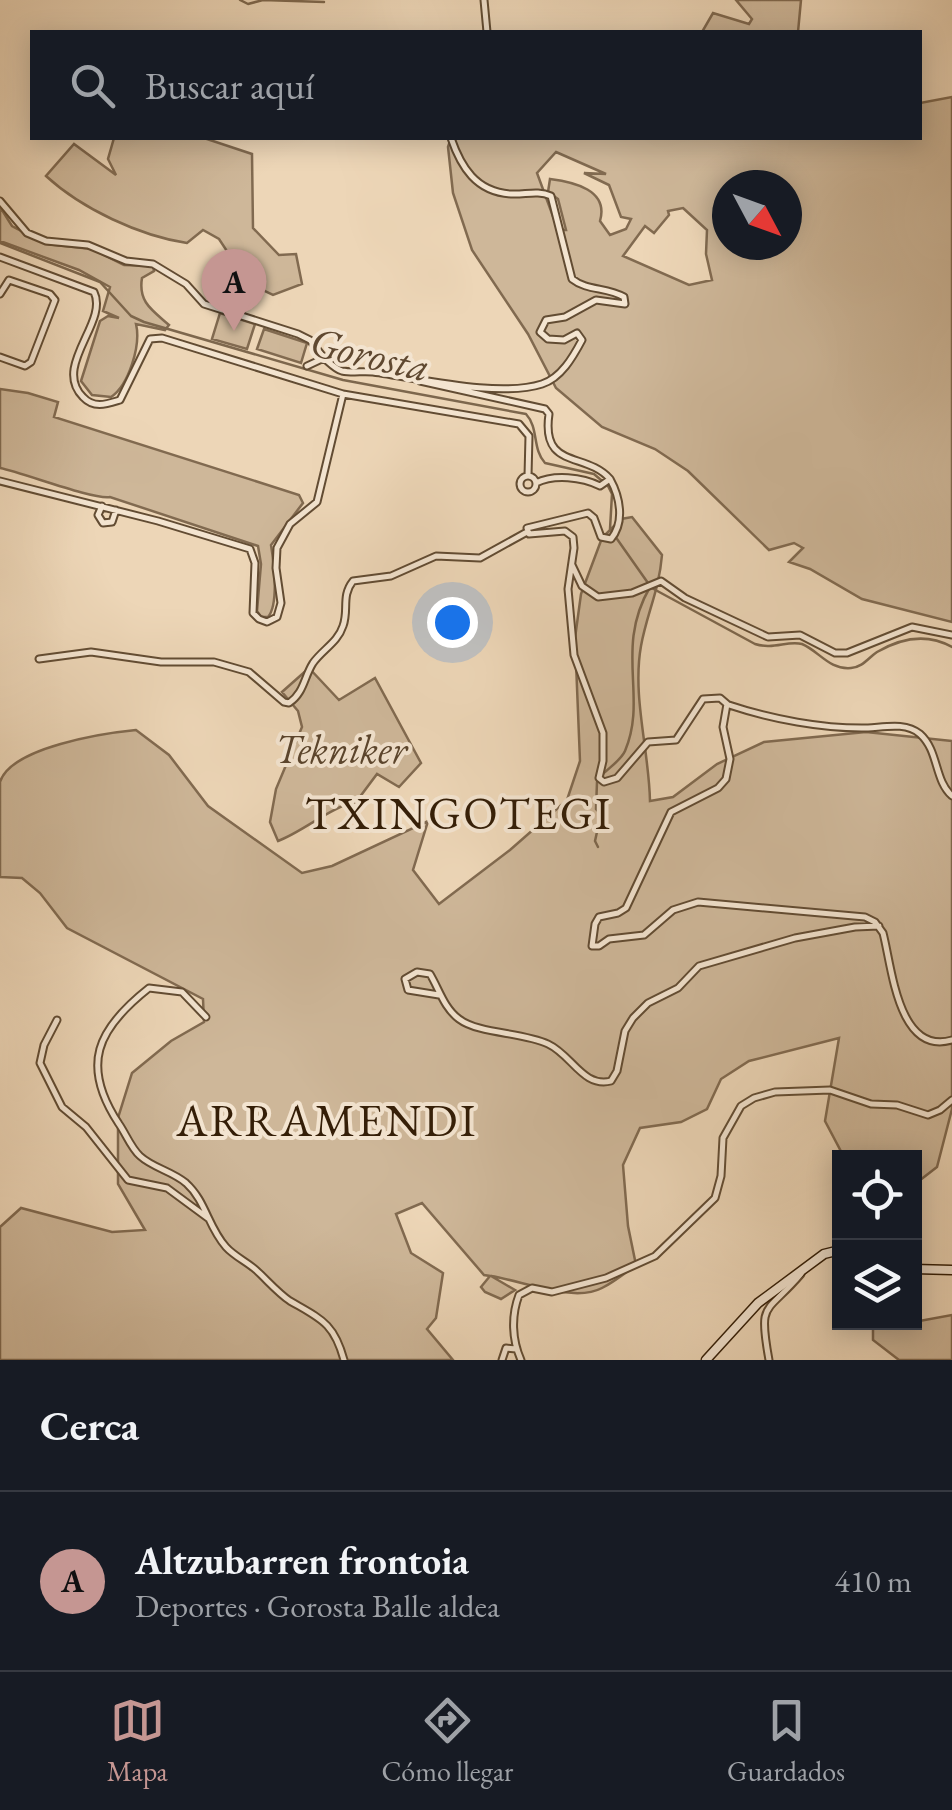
<!DOCTYPE html>
<html lang="es">
<meta charset="utf-8">
<style>
body{margin:0;font-family:"EB Garamond",serif;background:#20242c;color:#f1f3f6}
.controls{position:absolute;right:30px;bottom:30px;display:grid;overflow:hidden;border-radius:0px;box-shadow:0 5px 25px #0003}
.controls button{width:90px;height:90px;display:grid;place-items:center;padding:0;border:0;border-bottom:2px solid #363941;background:#171b24;color:#f1f3f6;font:50px sans-serif}
.compass{position:absolute;left:712px;top:170px;width:90px;height:90px;border-radius:50%;background:#171b24;box-shadow:0 5px 25px #0003;rotate:131deg}
.you{position:absolute;left:452px;top:622px;width:35px;height:35px;margin:-25px;border:8px solid #fff;border-radius:50%;background:#1a73e8;box-shadow:0 0 0 15px #1a73e833}
.badge{display:grid;place-items:center;width:65px;height:65px;border-radius:50%;background:#c59692;color:#111;font-size:32px;font-weight:700}
.pin{position:absolute;translate:-50% -82px;filter:drop-shadow(0 2px 5px #0008)}
.pin::after{content:'';position:absolute;top:52px;width:35px;height:30px;background:inherit;clip-path:polygon(0 0,100% 0,50% 100%)}
.list{margin:0;padding:0;list-style:none}
h2{display:flex;justify-content:space-between;align-items:center;height:130px;margin:0;padding:0 40px;font-size:42px}
h2 small{font-size:32px;font-weight:400;color:#9ea1a6}
.list li{display:grid;grid-template-columns:65px 1fr auto;gap:30px;align-items:center;box-sizing:border-box;height:180px;padding:0 40px;border-top:2px solid #363941}
.list b{display:block;font-size:38px;white-space:nowrap}
.list p{margin:0;font-size:32px;white-space:nowrap;color:#9ea1a6}
.list em{font-size:32px;font-style:normal;color:#9ea1a6}
.icon{flex:none;width:55px;height:55px;fill:none;stroke:currentColor;stroke-width:2;stroke-linecap:round;stroke-linejoin:round}
.map{position:relative;flex:none;width:952px;height:1360px;overflow:hidden}
.search{position:absolute;background:#171b24;box-shadow:0 5px 25px #0003;left:30px;right:30px;top:30px;height:110px;display:flex;align-items:center;gap:25px;box-sizing:border-box;padding:0 35px;border-radius:0px;color:#9ea1a6;font-size:38px}
.sheet{height:310px;background:#171b24}
nav{display:flex;justify-content:space-around;align-items:center;box-sizing:border-box;height:140px;border-top:2px solid #363941;background:#171b24;font-size:28px;color:#9ea1a6}
nav a{display:grid;justify-items:center;gap:5px}
nav .on{color:#c59692}
.map>svg:first-child{display:block}
.green{fill:#ceb799;stroke:#816a50;stroke-width:2.5;fill-rule:evenodd}
.lines{fill:none;stroke-linecap:round;stroke-linejoin:round}
.stream{stroke:#7d674d;stroke-width:2.5}
.street-casing{stroke:#624c33;stroke-width:9}
.secondary-casing{stroke:#341e07;stroke-width:11}
.street{stroke:#f3e4d0;stroke-width:5}
.secondary{stroke:#f3e4d0;stroke-width:8}
.labels{text-anchor:middle;dominant-baseline:central;stroke-width:8;stroke-linejoin:round;paint-order:stroke}
.park-label{font-size:40px;font-style:italic;fill:#5a442c;stroke:#f3e4d0}
.water-label{font-size:42px;font-style:italic;fill:#5f4830;stroke:#f3e4d0}
.quarter-label{font-size:45px;letter-spacing:2.5px;fill:#341e07;stroke:#f3e4d0}
</style>
<div class="map">
<svg width="952" height="1360" viewBox="0 0 952 1360">
<rect width="100%" height="100%" fill="#edd6b7"/>
<filter id="stains"><feTurbulence type="fractalNoise" baseFrequency=".002" numOctaves="4"/><feColorMatrix values="0 0 0 0 .2 0 0 0 0 .09 0 0 0 0 .02 0 0 0 .5 -.17"/></filter>
<radialGradient id="worn" r=".72"><stop offset=".6" stop-color="#630" stop-opacity="0"/><stop offset="1" stop-color="#630" stop-opacity=".3"/></radialGradient>
<!-- green -->
<path class="green" d="M736,0H801L798,32H702L713,13L749,24L752,19Z
M952,97V622L862,599L810,569L789,562L803,548L794,543L769,550L688,471L655,449L602,427L556,388L528,334L472,250L453,193L448,147L451,138H920V103ZM556,152L606,174L584,173L609,185L621,217L631,219L626,229L610,235L600,221C609,190 574,182 550,179L548,192L558,199L566,230H558L537,173ZM727,185H787V245H727ZM683,208L707,230L706,254L712,280L689,285L623,256L645,226L654,233L669,215L668,211Z
M114,138H204L252,154L253,228L279,255L296,254L302,284L273,295L248,283L219,239L203,230L187,243C140,236 82,209 46,176L74,144L116,175L108,159Z
M0,207L12,226L46,244L92,249L124,265L153,266L154,271L142,278C138,302 152,310 169,325L165,330L136,324C141,345 129,385 111,397L92,395L81,381L100,321L108,316L119,318L103,311L110,287L79,270L0,241Z
M220,313L255,324L247,349L212,339Z
M264,329L307,343L301,363L257,349Z
M0,389L28,393L58,402L54,417L299,495L303,503L271,545C274,563 279,604 268,617H261L257,611L261,564L258,546L110,497C94,500 24,473 0,468Z
M632,517L662,555C659,591 647,613 641,646C632,696 649,750 650,801L673,797L717,764L764,742L866,732L952,741V1109L937,1167L915,1184L914,1158L844,1157L825,1121L839,1038L749,1061L721,1079L707,1109L681,1122L640,1128L623,1165L628,1226L636,1265C625,1273 614,1282 602,1288C574,1303 523,1281 491,1276L515,1290L501,1299L485,1292L481,1287L490,1276L484,1275L422,1203L396,1214L411,1253L443,1273L436,1318L427,1329L453,1360H0V1227L21,1208L112,1232L145,1230L118,1184V1118L132,1073L171,1041L204,1022L203,999L67,928L40,893L22,878L0,877C0,854 0,801 0,782C11,747 105,733 136,730L169,755L208,806L302,873L332,866L428,821L413,870L439,904L510,850L567,800L580,761L575,638L581,594L602,538L621,519Z
M309,668L339,700L375,678L421,763L399,787L377,774L356,802C332,806 304,831 278,841L270,822L276,789L302,727L298,711L282,692Z
M952,1315V1360H899L873,1340V1323L914,1322Z"/>
<g class="lines">
<!-- stream -->
<path class="stream" d="M240,0L248,4L263,0L324,2
M0,243L100,282L131,316L144,322L343,380L526,414C539,428 532,449 545,463L594,474L608,486L612,494L610,529L648,583
M603,774C610,767 621,760 625,751C648,697 614,649 650,587L755,644C773,650 788,640 802,644C819,651 829,670 851,668C863,667 868,658 877,652C901,638 927,633 952,647
M597,782L596,809L601,814L595,841L598,847"/>
<!-- street casing -->
<g class="street-casing">
<path id="street" d="M484,0L487,32
M0,201L27,233L46,241L88,245L126,261L153,264L186,284L204,304L298,334L310,340L324,358
M0,257L94,292C109,322 52,366 83,397C94,409 107,404 120,400L150,339L162,338L343,394L519,424L529,436L528,476
M0,294L9,280L50,294L55,300L31,362L25,366L0,357
M307,366L324,358C330,363 335,369 342,371C352,373 363,371 373,372C419,378 498,398 542,384C561,378 573,357 582,340L577,333L564,340L548,339L540,332L546,320L565,317L596,300L625,304L624,297C607,287 587,291 572,279L551,196C537,190 525,195 511,194C476,192 461,167 451,138
M420,381L545,409L549,414C541,470 585,451 610,479
M520 484a8 8 0 1 1 16 0a8 8 0 1 1-16 0Z
M0,481L158,521L250,549L255,563L253,613L259,619L267,622L277,617L281,603L276,568L277,548L290,524L317,502L343,394
M536,483C554,474 582,477 600,486L610,479C620,497 625,522 611,539L601,537L594,518L588,513L527,528L529,534L565,531L573,537L574,548L568,589L574,655L603,733V761L599,778L604,782L617,778L648,742L676,740L703,699L720,698L727,704L723,727L730,759L726,779L718,788L671,812L626,908L618,913L599,917L595,924L592,946H599L609,939L644,935L673,910L698,902L865,917L875,922L883,933C892,967 898,1056 952,1040
M102,506L98,515L103,523L112,522L116,510
M572,565L582,586L598,597L632,593L661,581L685,598L768,637L800,635L835,653H847L912,627L952,635
M39,659L91,652L161,662H214L249,672L284,702L289,703C304,693 304,677 313,663C322,650 338,642 343,626C349,610 341,596 353,581L391,576L436,556L480,558L527,532
M729,705C771,719 823,729 868,728C885,727 906,722 920,734C939,751 934,780 952,796
M439,995L408,990L405,979L417,972L430,974C439,989 444,1008 459,1019C479,1034 522,1032 548,1044C572,1055 583,1088 611,1081L617,1071L625,1031L633,1018L648,1003L678,988L699,966L795,938L855,927L879,926
M206,1017L182,992L149,988C97,1029 80,1065 119,1124C126,1134 131,1148 140,1156C153,1168 172,1171 186,1183C206,1201 208,1227 226,1247C234,1256 247,1262 256,1270C267,1280 278,1293 290,1301C321,1319 334,1323 344,1360
M57,1020L44,1045L40,1063L62,1107L86,1127L128,1180L167,1188L209,1219
M502,1360L506,1348L516,1349
M521,1360C512,1340 511,1316 519,1295L532,1288L552,1292L606,1278L655,1256L715,1198L721,1176L723,1138L741,1106L754,1098L775,1092L830,1090L871,1104L897,1105L928,1115L940,1110L952,1100
M769,1360C758,1300 766,1315 801,1274"/>
</g>
<!-- secondary casing -->
<g class="secondary-casing">
<path id="secondary" d="M914,1269L952,1270
M706,1360L758,1303L824,1254L840,1250"/>
</g>
<!-- street -->
<use href="#street" class="street"/>
<!-- secondary -->
<use href="#secondary" class="secondary"/>
</g>
<g class="labels">
<!-- park labels -->
<g class="park-label">
<text x="341" y="749">Tekniker</text>
</g>
<!-- water labels -->
<g class="water-label">
<text transform="translate(370 354) rotate(13)">Gorosta</text>
</g>
<!-- quarter labels -->
<g class="quarter-label">
<text x="459" y="813">TXINGOTEGI</text>
<text x="327" y="1120">ARRAMENDI</text>
</g>
</g>
<rect width="100%" height="100%" filter="url(#stains)"/>
<rect width="100%" height="100%" fill="url(#worn)"/>
</svg>
<div class="controls">
<button><svg class="icon" aria-label="locate" viewBox="0 0 24 24"><circle cx="12" cy="12" r="6"/><path d="M12 2v4M12 18v4M2 12h4M18 12h4"/></svg></button>
<button><svg class="icon" aria-label="layers" viewBox="0 0 24 24"><path d="M12 4l9 5-9 5-9-5zM3 14l9 5 9-5"/></svg></button>
</div>
<svg class="compass" viewBox="-18 -18 36 36"><path d="M0-13l5 13h-10z" fill="#e53935"/><path d="M0 13l5-13h-10z" fill="#9ea1a6"/></svg>
<div class="you"></div>
<div class="pin badge" style="left:234px;top:331px">A</div>
<div class="search"><svg class="icon" aria-label="search" viewBox="0 0 24 24"><circle cx="10" cy="10" r="6"/><path d="M15 15l6 6"/></svg>Buscar aquí</div>
</div>
<section class="sheet">
<h2>Cerca<small></small></h2>
<ul class="list">
<li><span class="badge">A</span><div><b>Altzubarren frontoia</b><p>Deportes · Gorosta Balle aldea</p></div><em>410 m</em></li>
</ul>
</section>
<nav>
<a class="on"><svg class="icon" aria-label="map" viewBox="0 0 24 24"><path d="M3 6l6-2 6 2 6-2v14l-6 2-6-2-6 2zM9 4v14M15 6v14"/></svg>Mapa</a>
<a><svg class="icon" aria-label="directions" viewBox="0 0 24 24"><path d="M12 3l9 9-9 9-9-9zM9 14v-3h6M13 9l2 2-2 2"/></svg>Cómo llegar</a>
<a><svg class="icon" aria-label="saved" viewBox="0 0 24 24"><path d="M7 4h10v16l-5-4-5 4z"/></svg>Guardados</a>
</nav>
